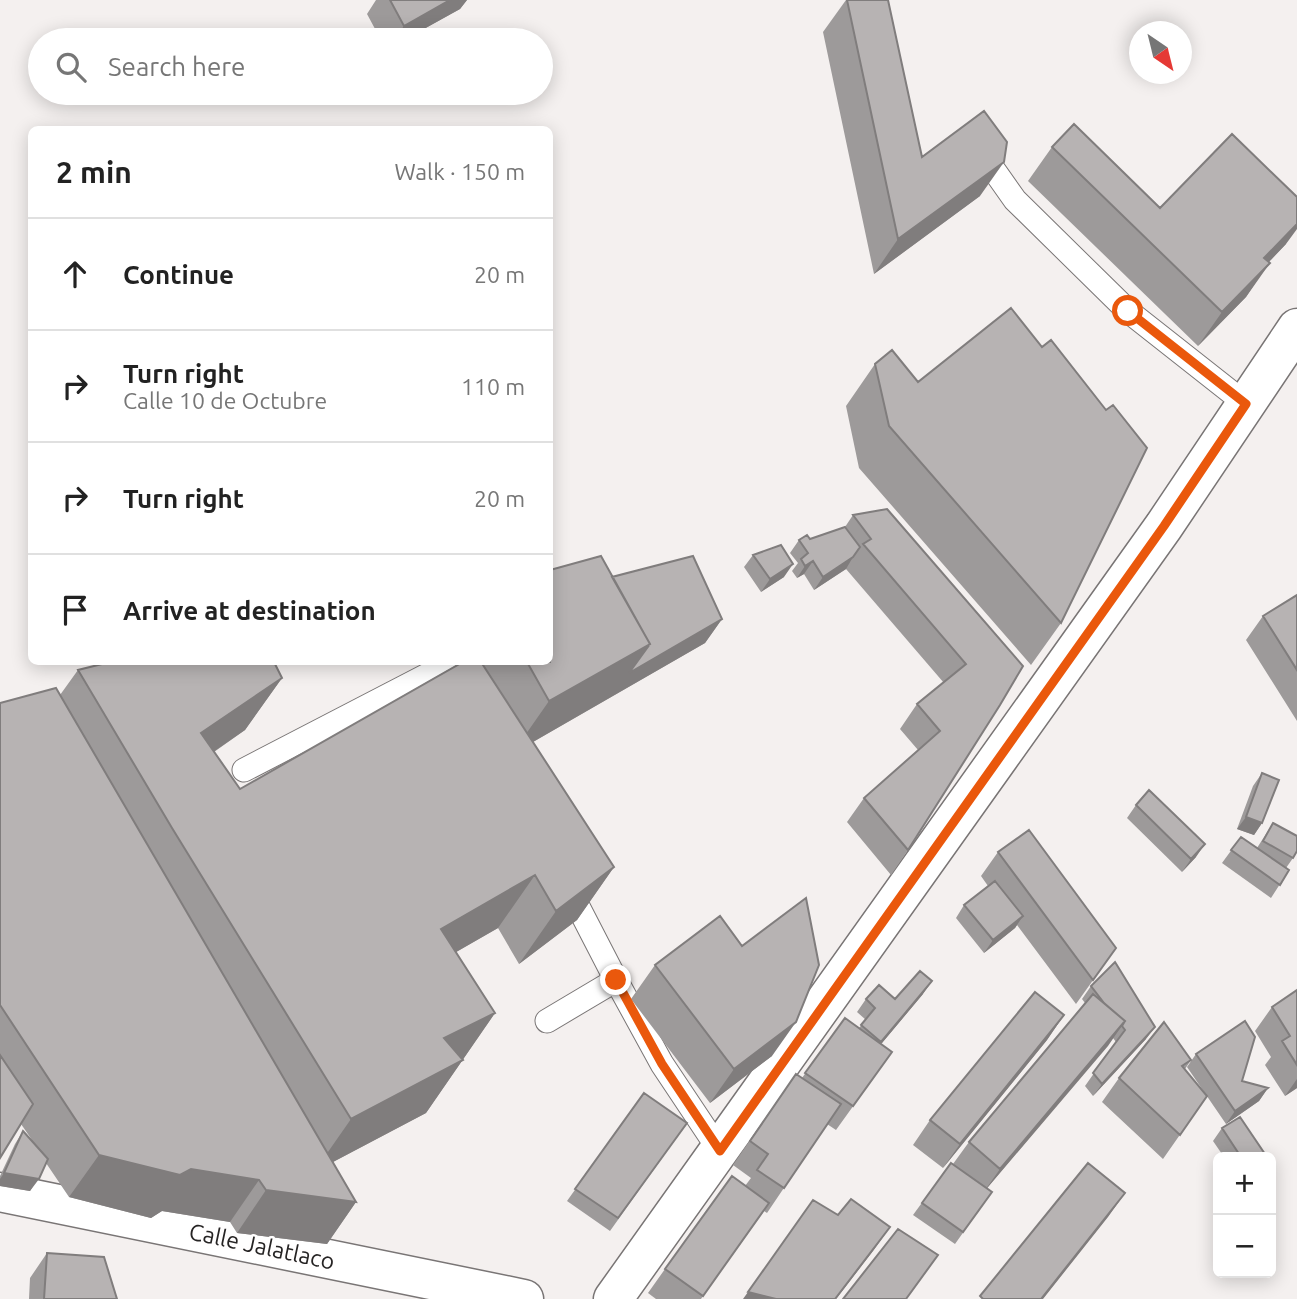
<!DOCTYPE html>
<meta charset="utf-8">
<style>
body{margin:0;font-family:Ubuntu,sans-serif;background:#f2f2f2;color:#222}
.controls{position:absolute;right:21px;bottom:21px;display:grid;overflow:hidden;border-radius:10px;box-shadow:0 4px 18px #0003}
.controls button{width:63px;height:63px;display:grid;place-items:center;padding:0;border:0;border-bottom:2px solid #e0e0e0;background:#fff;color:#222;font:35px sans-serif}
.compass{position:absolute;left:1129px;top:21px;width:63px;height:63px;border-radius:50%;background:#fff;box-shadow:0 4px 18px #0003;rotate:145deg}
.stop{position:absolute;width:21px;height:21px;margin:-16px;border:5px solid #ea580c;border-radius:50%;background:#fff}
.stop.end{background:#ea580c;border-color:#fff;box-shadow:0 2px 7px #0008}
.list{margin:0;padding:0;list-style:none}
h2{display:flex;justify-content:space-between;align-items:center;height:91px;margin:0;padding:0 28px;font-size:30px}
h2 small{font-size:23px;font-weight:400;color:#767676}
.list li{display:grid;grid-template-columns:46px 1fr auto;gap:21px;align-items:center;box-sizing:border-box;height:112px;padding:0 28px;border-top:2px solid #e0e0e0}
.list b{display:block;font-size:26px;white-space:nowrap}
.list p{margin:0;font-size:23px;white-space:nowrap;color:#767676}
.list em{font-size:23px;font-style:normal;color:#767676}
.icon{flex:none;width:38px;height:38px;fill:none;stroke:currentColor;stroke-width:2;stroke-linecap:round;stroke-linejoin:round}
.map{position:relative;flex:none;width:1297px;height:1299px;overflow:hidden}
.search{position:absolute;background:#fff;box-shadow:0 4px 18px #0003;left:28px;top:28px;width:525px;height:77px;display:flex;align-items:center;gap:18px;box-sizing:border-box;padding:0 24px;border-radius:38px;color:#767676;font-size:26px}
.panel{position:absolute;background:#fff;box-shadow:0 4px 18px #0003;left:28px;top:126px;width:525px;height:539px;border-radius:10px}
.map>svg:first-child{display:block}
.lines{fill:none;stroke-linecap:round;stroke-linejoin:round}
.service-casing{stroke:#797575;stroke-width:25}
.minor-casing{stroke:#797575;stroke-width:41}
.secondary-casing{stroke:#797575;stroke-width:41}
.service{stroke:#fff;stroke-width:23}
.minor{stroke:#fff;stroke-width:38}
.secondary{stroke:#fff;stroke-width:38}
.wall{fill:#9d9a9a}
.shaded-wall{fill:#807d7d}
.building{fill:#b7b3b3;stroke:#807d7d;stroke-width:2}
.route{stroke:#ea580c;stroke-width:9}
.labels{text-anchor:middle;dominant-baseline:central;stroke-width:5;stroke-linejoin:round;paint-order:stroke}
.street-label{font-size:23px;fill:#262424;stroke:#fffefe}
</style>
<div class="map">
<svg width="1297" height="1299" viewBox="0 0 1297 1299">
<rect width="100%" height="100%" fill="#f4f0ef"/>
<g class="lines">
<!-- service casing -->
<g class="service-casing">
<path id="service" d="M979,149L1015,200L1128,311L1246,404
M244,770L433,672L447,671L461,684L466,692
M568,887L616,980L662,1064L720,1151
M547,1021L616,980"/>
</g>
<!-- minor casing -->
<g class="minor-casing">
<path id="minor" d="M613,1299L1164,526L1297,328"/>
</g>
<!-- secondary casing -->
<g class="secondary-casing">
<path id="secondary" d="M0,1192L524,1299"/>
</g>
<!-- service -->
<use href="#service" class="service"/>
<!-- minor -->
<use href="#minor" class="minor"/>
<!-- secondary -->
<use href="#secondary" class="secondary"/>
</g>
<!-- wall -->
<path class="wall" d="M376,0H467L460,9L404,40H381L367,14Z
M846,0H847L922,157L980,196L874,274L823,32Z
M1052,147L1160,208L1286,244L1269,262L1246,297L1198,346L1028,181Z
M875,364L1061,623L1031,665L859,468L846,406Z
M853,515L1023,666L908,850L891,875L847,822L864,798L918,750L900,729L917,704L944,683L846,569L814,590L804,574L797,578L792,571L798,563L790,553L799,540L810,539L845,527Z
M753,555L784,577L761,592L744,567Z
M612,577L722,619L705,643L533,742L614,867L577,920L519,964L498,928L456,952L495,1013L426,1113L333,1162L356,1202L327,1244L237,1233L230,1222L162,1211L151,1218L69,1197L46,1163L30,1191L0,1186V1176L15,1144L23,1131L32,1140L21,1124L0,1158V703L60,695L78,670L282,678L245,730L214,752L240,789L460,663V662H550Z
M1297,595V721L1246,640L1263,616Z
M1262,773V823L1254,835L1237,829L1253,786Z
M1136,805L1196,857L1182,872L1127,818Z
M1273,823L1293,858L1286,868L1289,870L1271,898L1222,863L1241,837L1257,848Z
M998,852L1116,948L1076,1004L1017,925L1015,928L984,953L956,918L964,905L988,886L981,876Z
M742,946L772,1056L710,1103L631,999L655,965Z
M1091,986L1146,1039L1093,1096L1085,1086L1116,1042L1113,1038L987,1188L992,1192L955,1244L913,1215L951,1163L953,1164L969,1142L1085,1003L1082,999Z
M1297,990V1088L1285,1096L1265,1065L1271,1057L1255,1031L1272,1007Z
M923,994L881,1044L892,1052L836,1130L827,1124L767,1213L764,1211L701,1299H656L648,1293L665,1269L745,1186L751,1178L733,1165L779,1098L802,1078L845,1018L859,1028L866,1020L857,1012L866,999H895Z
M1064,1015L1047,1040L943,1168L913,1145L930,1120Z
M1196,1054L1242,1081L1268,1088L1259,1101L1226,1124L1187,1067Z
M1191,1060L1185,1069L1207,1096L1163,1159L1102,1102L1119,1078Z
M644,1093L687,1123L610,1231L567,1201Z
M1222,1128L1267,1157H1224L1213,1141Z
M47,1253L117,1299H29L30,1278Z"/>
<!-- shaded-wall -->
<path class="shaded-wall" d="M450,0H467L460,9L404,40H393L404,26Z
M1004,162L980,196L874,274L898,239Z
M1297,224V229L1286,244L1240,292L1264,258Z
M1270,263L1246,297L1198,346L1222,312Z
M853,557L846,569L814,590L823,577Z
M813,561L804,574L797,578L805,566Z
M793,564L784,577L761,592L770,579Z
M722,619L705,643L512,754L549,701L650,644Z
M282,678L245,730L164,786L201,733Z
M1246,817L1262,823L1254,835L1237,829Z
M1205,844L1196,857L1182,872L1191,859Z
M614,867L577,920L519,964L556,911Z
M535,875L498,928L404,982L441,929Z
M1023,916L1015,928L984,953L993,940Z
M932,981L923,994L872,1055L881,1042Z
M495,1013L426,1113L314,1172L351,1119L444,1038Z
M1064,1015L1047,1040L943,1168L960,1144Z
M1125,1021L1108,1046L983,1193L1000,1169Z
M796,1022L772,1056L710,1103L734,1069Z
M1155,1027L1146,1039L1093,1096L1102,1084Z
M1297,1079V1088L1285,1096Z
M1268,1088L1259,1101L1226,1124L1235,1111Z
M99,1155L191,1169L259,1180L230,1222L162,1211L151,1218L69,1197Z
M4,1173L39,1179L30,1191L0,1186V1179Z
M266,1190L356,1202L327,1244L237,1233Z
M1125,1193L1108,1217L1043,1299H1041Z
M890,1227L873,1251L836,1299H835Z
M748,1292L776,1299H743Z"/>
<!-- building -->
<path class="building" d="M390,0H450L404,26Z
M847,0H888L922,157L984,111L1007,142L1004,162L898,239Z
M1074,124L1160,208L1232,134L1297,197V224L1264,258L1270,263L1222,312L1052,147Z
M1011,308L1042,347L1051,340L1106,410L1113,405L1147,448L1061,623L889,426L875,364L892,350L918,382Z
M887,509L1023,666L1000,705L908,850L864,798L940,731L917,704L966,664L863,544L871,539L853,515Z
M845,527L860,547L853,557L823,577L813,561L805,566L801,559L808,553L799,540L807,535L810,539Z
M781,545L793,564L770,579L753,555Z
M601,556L650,644L549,701L527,662H550V570Z
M693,556L722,619L629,673L650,644L612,577Z
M1297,595V670L1263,616Z
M110,662H274L282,678L201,733L240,789L463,662H481L614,867L556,911L535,875L441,929L495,1013L444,1038L463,1060L351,1119L172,828L78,670Z
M56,688L356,1202L266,1190L259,1180L191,1169L180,1175L99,1155L0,1005V703Z
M1262,773L1279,780L1262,823L1246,817Z
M1149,790L1205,844L1191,859L1136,805Z
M1273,823L1297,836V851L1293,858L1263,841Z
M1029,830L1116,948L1093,980L998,852Z
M1241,837L1289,870L1280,885L1231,850Z
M995,881L1023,916L993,940L964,905Z
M806,898L819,965L796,1022L734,1069L655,965L720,916L742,946Z
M1115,962L1155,1027L1102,1084L1093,1073L1125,1030L1122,1026L1125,1021L1104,1003L1091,986Z
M920,971L932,981L881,1042L861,1025L875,1008L866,999L879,985L895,999Z
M1297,990V1065L1282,1041L1290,1036L1272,1007Z
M1035,992L1064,1015L960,1144L930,1120Z
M1093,994L1125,1021L1000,1169L969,1142Z
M845,1018L892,1052L853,1106L805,1073Z
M1245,1021L1255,1037L1242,1081L1268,1088L1235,1111L1196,1054Z
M1164,1022L1191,1060L1182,1066L1207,1096L1180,1135L1119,1078Z
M0,1055L33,1104L0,1158Z
M796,1074L841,1104L784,1188L757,1170L768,1154L750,1141Z
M644,1093L687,1123L618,1218L575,1189Z
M1240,1117L1267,1157H1241L1222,1128Z
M23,1131L48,1159L39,1179L4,1173Z
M951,1163L992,1192L963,1232L922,1203Z
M1088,1163L1125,1193L1041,1299H983L980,1296Z
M732,1176L769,1203L703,1296L665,1269Z
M851,1199L890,1227L835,1299H776L748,1292L813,1200L838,1215Z
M898,1229L938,1255L906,1299H843Z
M47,1253L104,1257L117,1299H44Z"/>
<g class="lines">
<!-- route -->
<path class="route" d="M616,980L662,1064L720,1151L1164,526L1246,404L1128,311"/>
</g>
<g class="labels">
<!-- street labels -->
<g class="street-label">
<text transform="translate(262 1246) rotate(12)">Calle Jalatlaco</text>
</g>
</g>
</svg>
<div class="controls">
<button>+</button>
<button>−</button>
</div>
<svg class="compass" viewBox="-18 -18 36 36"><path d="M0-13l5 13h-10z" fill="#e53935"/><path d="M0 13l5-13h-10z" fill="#767676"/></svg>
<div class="stop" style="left:1128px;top:311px"></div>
<div class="stop end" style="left:616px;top:980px"></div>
<div class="search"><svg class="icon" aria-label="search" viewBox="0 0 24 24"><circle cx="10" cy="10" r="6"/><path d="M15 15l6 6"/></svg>Search here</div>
<section class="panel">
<h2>2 min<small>Walk · 150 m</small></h2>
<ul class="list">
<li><svg class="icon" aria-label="ahead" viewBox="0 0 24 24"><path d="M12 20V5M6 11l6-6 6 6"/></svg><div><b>Continue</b></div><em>20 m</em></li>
<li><svg class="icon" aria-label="right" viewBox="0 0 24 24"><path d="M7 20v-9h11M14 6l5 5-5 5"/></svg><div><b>Turn right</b><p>Calle 10 de Octubre</p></div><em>110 m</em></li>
<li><svg class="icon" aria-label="right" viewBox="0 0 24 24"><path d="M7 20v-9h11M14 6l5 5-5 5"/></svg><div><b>Turn right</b></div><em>20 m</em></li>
<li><svg class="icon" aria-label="arrive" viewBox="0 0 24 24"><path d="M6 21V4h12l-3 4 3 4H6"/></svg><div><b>Arrive at destination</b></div></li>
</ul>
</section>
</div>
